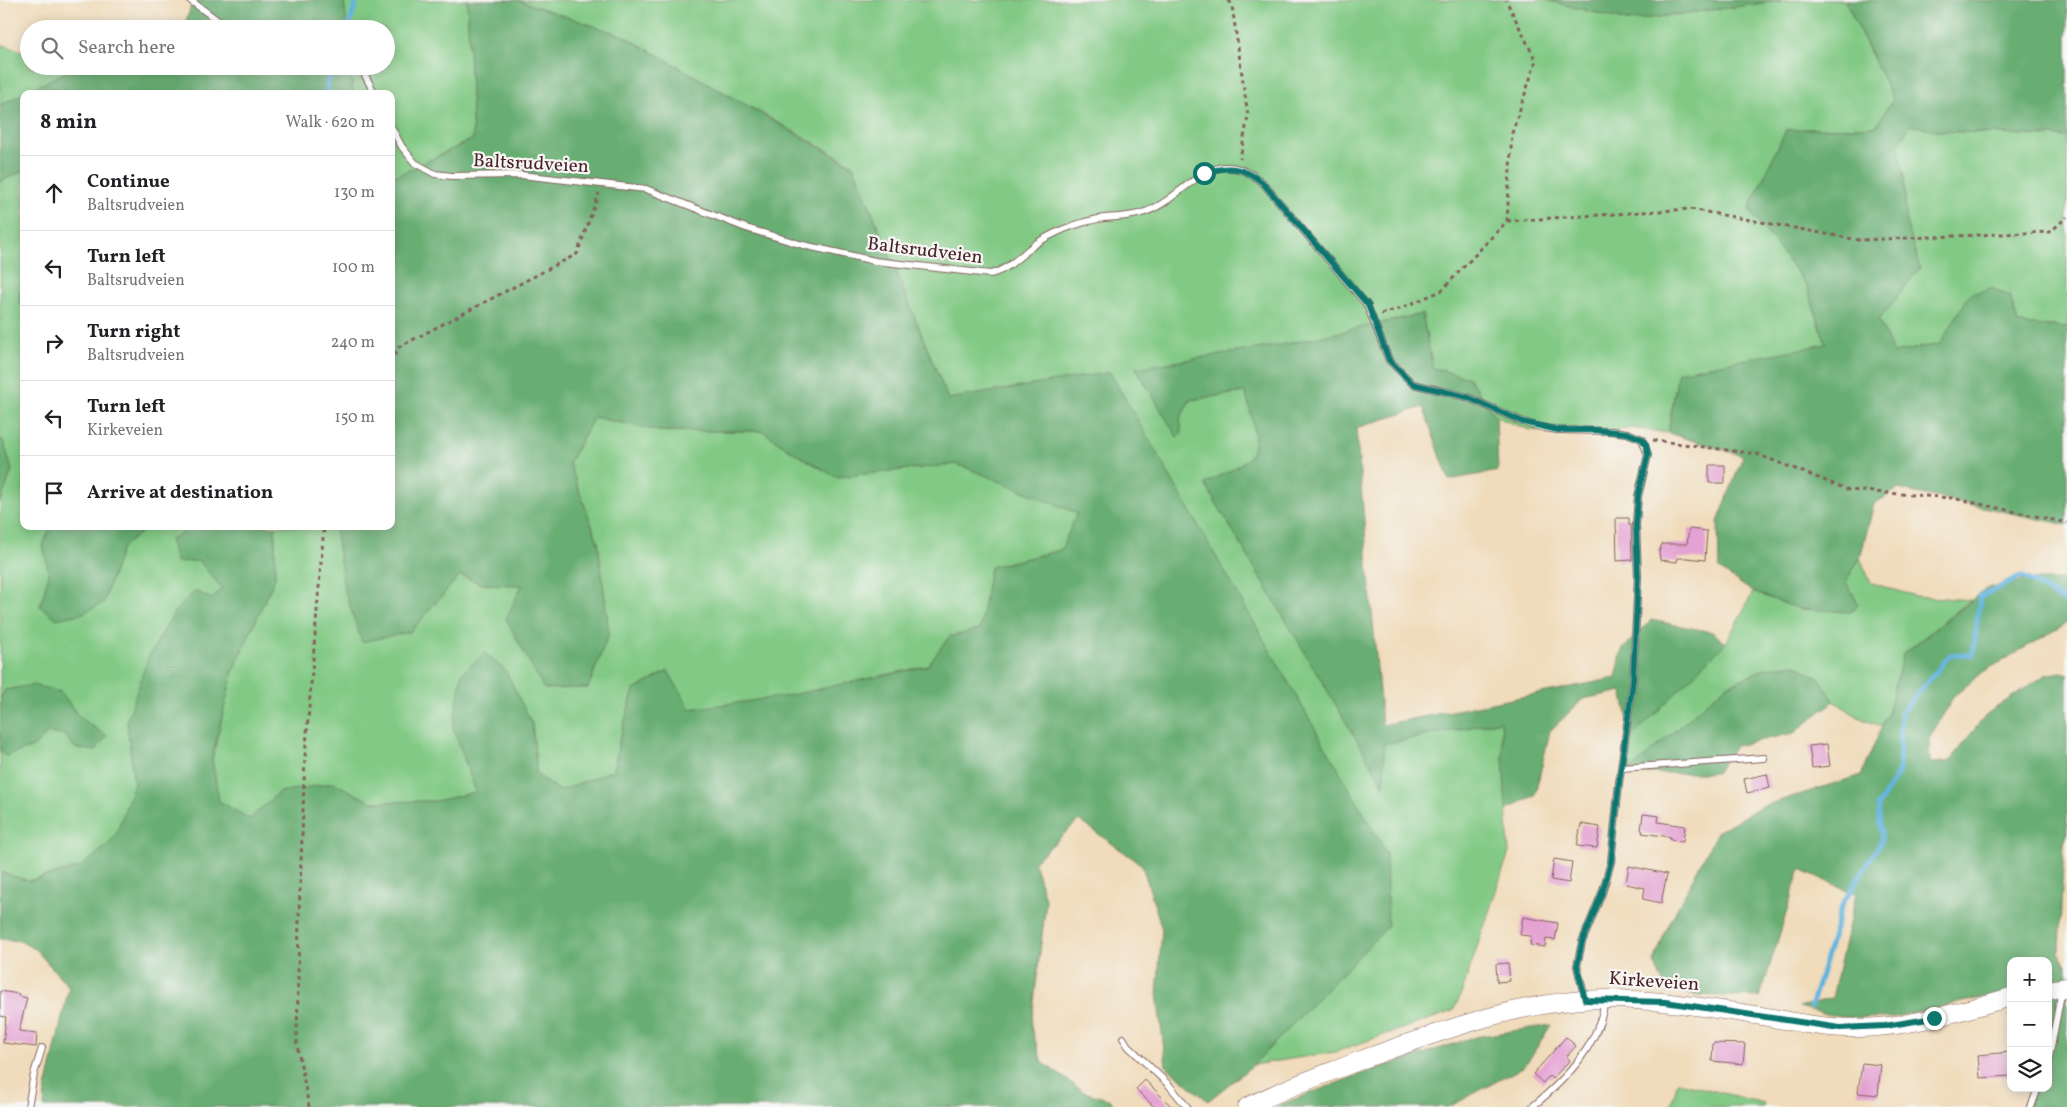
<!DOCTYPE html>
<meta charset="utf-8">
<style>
body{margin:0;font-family:Vollkorn,serif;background:#f6f6f6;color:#202124}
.controls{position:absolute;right:15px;bottom:15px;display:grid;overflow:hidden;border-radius:10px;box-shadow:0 2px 12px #0003}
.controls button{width:45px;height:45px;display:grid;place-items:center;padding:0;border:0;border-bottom:1px solid #e0e0e0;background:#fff;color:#202124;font:25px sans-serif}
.stop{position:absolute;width:15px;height:15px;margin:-11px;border:4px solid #0f766e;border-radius:50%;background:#fff}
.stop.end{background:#0f766e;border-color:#fff;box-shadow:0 1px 5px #0008}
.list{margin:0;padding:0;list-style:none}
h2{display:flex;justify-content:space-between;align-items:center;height:65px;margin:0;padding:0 20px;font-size:21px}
h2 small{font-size:16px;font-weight:400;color:#757577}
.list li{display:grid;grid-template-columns:32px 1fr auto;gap:15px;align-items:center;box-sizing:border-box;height:75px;padding:0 20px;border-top:1px solid #e0e0e0}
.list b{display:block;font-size:19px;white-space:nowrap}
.list p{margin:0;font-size:16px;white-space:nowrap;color:#757577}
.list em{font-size:16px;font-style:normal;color:#757577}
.icon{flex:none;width:28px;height:28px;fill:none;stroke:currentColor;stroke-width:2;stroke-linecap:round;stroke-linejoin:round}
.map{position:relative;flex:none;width:2067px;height:1107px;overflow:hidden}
.search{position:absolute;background:#fff;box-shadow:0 2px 12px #0003;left:20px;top:20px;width:375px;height:55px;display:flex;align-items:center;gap:12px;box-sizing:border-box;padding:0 18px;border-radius:28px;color:#757577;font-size:19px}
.panel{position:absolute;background:#fff;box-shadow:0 2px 12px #0003;left:20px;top:90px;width:375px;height:440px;border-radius:10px}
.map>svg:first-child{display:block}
.green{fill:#81c984;stroke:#667458}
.forest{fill:#68ad72;stroke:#59664e}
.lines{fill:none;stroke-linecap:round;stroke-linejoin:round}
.stream{stroke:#64b4df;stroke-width:5}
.building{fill:#e4a1d3}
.lane-casing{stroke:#84615d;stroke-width:8}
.secondary-casing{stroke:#84615d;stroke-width:19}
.path{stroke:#84615d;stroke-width:3;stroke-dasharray:4 4;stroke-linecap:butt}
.lane{stroke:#fff;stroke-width:6}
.secondary{stroke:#fff;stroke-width:18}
.route{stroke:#0f766e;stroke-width:6}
.labels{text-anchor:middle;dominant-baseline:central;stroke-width:4.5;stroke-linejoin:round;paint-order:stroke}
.street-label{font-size:19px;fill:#4a1f2b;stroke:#f6f6f2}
</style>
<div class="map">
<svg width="2067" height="1107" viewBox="0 0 2067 1107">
<rect width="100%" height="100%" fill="#f6f6f2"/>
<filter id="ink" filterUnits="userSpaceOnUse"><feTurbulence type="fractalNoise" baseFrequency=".02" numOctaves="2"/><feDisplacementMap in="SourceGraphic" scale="10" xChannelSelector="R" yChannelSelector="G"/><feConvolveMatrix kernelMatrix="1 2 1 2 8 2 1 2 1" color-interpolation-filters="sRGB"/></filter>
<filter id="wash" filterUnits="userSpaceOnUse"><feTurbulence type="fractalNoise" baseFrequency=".0096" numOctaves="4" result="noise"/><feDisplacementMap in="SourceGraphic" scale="20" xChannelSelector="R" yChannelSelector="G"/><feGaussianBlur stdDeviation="1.12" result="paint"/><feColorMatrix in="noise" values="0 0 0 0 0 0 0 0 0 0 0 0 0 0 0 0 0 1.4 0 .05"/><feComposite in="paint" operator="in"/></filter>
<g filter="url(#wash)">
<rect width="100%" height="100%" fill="#f0dbba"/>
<!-- green -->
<path class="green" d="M344,0H467L473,139L397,176L391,172V94H353L350,66H386V29H347Z
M517,0H1546L1627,21L1787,0H1845L1893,99L1876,126L1786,130L1749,209L1807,286L1826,345L1678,372L1668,433L1632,428L1607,433L1577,434L1530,430L1496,417L1469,378L1433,368L1422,314L1282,345L1137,368L1182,433L1180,419L1190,400L1245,392C1250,410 1262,443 1248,458C1239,468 1217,476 1205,484L1384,785L1383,744L1501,721L1509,852L1462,992L1453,1011L1335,1052L1253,1065L1388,926L1110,373L948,399L853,165L624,36Z
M0,44L29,53V66L75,68L0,105Z
M1910,124L1940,131L2067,137V327L2018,324L2010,296L1970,294L1940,344L1893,353L1879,320L1919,268L1906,222L1904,178L1898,146Z
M24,170V263L19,302L24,306V526H51L43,545L50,574L40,606L103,603L122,547L146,528L185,526L184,533L199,561L222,588L212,599L127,721L134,784L116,835L107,846L81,867L29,881L0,872V750L5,756L33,747L48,733L65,735L75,748L107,736L79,717L61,692L5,690L0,699V503L12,470L3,440L0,438V182Z
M594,417L659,431H763L793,452L836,477L957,464L1078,512L1061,550L990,567L980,630L949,637L927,666L787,697L690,709L668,671L634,690L619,741L614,770L560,791L537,775L532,724L453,727L477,792L436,801L371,802L334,783L279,792L250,819L219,802L212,759L233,671L275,578V526H335L344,589L410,632L460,575L482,584L523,585L588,688L609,633L598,542L569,463Z
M1860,558L1871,583L1916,596L1971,600L1903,654L1889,710L1882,727L1860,718L1834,701L1820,679L1794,664L1767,668L1726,686L1627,773L1632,737L1726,643L1753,592L1800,609L1858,604L1846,581Z
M1678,1082L1764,1103L1763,1107H1670Z"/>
<!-- forest -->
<path class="forest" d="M193,0H344L347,29H168L186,21Z
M467,0H517L624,36L853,166L948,399L1110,372L1386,852L1388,926L1253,1065L1208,1101L1166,1066L1157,994L1162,929L1142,865L1079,820L1034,862L1046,902L1031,1027L1042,1062L1084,1092L1111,1100L1114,1107H44L45,1093L69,987L36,950L20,941L0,939V872L29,881L80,867L107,846L116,835L134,784L127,721L148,658L175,611L195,591L212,599L222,588L199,561L176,562L170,539L183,533L185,526H275V578L233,671L212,759L219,801L250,819L279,792L334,783L371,802L436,801L476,792L453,727L462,673L485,653L506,671L532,724L537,775L560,791L614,770L619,741L634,690L668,671L690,709L787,696L927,666L949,637L980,629L990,567L1061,550L1077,513L957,464L836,477L793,452L763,431H659L594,417L569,463L598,542L609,633L588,688L544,689L506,619L522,585L482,584L460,575L410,632L362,642L344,589L335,526H391V172L397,176L473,139Z
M1546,0H1787L1627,21Z
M1845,0H2067V137L1940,131L1910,125L1898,146L1904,178L1906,222L1920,268L1879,320L1893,353L1940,344L1970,294L1992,288L2010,296L2018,324L2067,327V525L1898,489L1874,504L1860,558L1846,581L1858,604L1851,612L1800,609L1753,592L1719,569L1718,522L1743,456L1668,433L1678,372L1826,344L1807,286L1749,209L1786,130L1876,126L1893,99Z
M78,66H350L353,94H24V170L0,182V105Z
M24,263V306L19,302Z
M1422,314L1433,368L1469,378L1496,417L1498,471L1449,480L1423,407L1356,428L1382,725L1616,678L1622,650L1651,620L1712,632L1726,643L1632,737L1622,691L1583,699L1550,731L1535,795L1506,810L1501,721L1384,744V786L1205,484C1218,476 1234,470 1246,460C1263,446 1250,410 1245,392L1190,400L1180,419L1182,433L1177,437L1136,368L1282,345Z
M0,438L3,440L12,470L0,503Z
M51,526H156L146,528L122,548L103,603L81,614L57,619L40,606L49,574L43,545Z
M2026,580H2067V623L1983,672L1954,696L1929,739L1930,763L1948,762L1988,713L2045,675L2061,672L2067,674V835L2064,843L2059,952L2067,967V1107H2022L2031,1088H2048V961H2011V1008L1995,995L1890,1018L1838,1017L1799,1007L1832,998L1856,894L1800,869L1760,997L1692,995L1665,988L1654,962L1665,932L1717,832L1760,807L1861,775L1889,710L1903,654L1988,588Z
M1794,664L1820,679L1834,701L1794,733L1735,746L1716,773H1627L1726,686L1767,668Z
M33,685L61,692L79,717L107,736L95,751L75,748L65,735L48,733L33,747L5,756L0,750V699L5,690Z
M1551,1025L1525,1066L1449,1107H1274L1358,1075L1475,1037Z"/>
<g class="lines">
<!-- stream -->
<path class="stream" d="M348,29L357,0
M327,94V82L336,66
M1811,1007L1843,903L1882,840L1878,806L1899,771L1901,713L1950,655H1973L1980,597L2022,576L2067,603"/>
</g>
<g id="blocks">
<!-- building -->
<path class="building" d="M1709,465H1725V483H1709Z
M1616,518H1629V525H1631L1632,560L1617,561Z
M1689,529L1707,531L1705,560L1687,558H1678L1677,562L1660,560L1659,552L1662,544H1687Z
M1827,744L1830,766L1812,768L1809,746Z
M1767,774L1770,788L1747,793L1744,779Z
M1643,814L1659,816L1658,822L1685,826L1683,842L1670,839L1671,837L1642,833L1643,831L1641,830Z
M1581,824L1600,827L1597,848L1577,846Z
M1554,859L1572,862L1569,883L1551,880Z
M1629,866L1667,874L1661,903L1643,899L1645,888L1626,884Z
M1523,917L1558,923L1555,940L1546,939L1545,947L1530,945L1531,936L1520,935Z
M1508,963L1510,981L1497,982L1496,964Z
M0,991L19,994L18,996L27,998L19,1031L37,1033L36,1047L3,1043L6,1017L0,1016Z
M1566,1037L1576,1046L1566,1057L1570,1060L1552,1079L1549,1076L1543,1083L1533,1074Z
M1713,1043L1745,1044L1743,1064L1712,1061Z
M2011,1052V1076L1980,1078L1978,1055Z
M1862,1063L1881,1065L1878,1095L1858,1093Z
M1145,1080L1172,1107H1154L1136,1089Z"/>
</g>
</g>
<g filter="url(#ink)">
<use href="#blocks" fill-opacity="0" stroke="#84615d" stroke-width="1"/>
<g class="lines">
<!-- lane casing -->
<g class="lane-casing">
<path id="lane" d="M190,0L221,23L227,25L262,29
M360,66L375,94
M391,127L402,147L415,163L435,174L452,176L521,175L646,189L746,228L803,245L875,261L990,274C1009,270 1021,254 1037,243C1045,238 1055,233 1064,229C1077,224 1090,220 1104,218C1117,217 1132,217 1145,212C1187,198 1211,140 1262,182L1367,305L1389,360L1413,384L1467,397L1523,422L1544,428L1558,430L1611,431L1627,433L1642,439L1648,455L1638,496L1636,524L1638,577L1633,681L1619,783L1611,862L1602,893L1582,942L1577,966L1585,999
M1621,768L1764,758
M1123,1038L1128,1046L1169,1085L1187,1107
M2048,1063L2062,989
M28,1107L34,1074L42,1048
M1532,1107C1566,1079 1599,1046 1605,1000
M2031,1107L2038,1088"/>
</g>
<!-- secondary casing -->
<g class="secondary-casing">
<path id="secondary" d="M2048,990L2067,987
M1247,1107C1284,1088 1325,1074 1364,1059C1442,1031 1521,1000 1605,999C1658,999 1710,1008 1762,1016C1794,1022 1827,1029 1860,1028C1912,1027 1961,1011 2011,997"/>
</g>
<!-- path -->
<path class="path" d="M1229,0L1232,6L1248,116L1240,159
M1507,221L1690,209L1859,240L2050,232L2067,217
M1381,314L1399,309L1441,291L1507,221L1512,133L1536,61L1506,0
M391,362L399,347L577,254L599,193
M1653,440L1757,454L1849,490L1952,498L2067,523
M309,1107L297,1044L299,915L305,757L324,526"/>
<!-- lane -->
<use href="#lane" class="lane"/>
<!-- secondary -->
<use href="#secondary" class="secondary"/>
</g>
</g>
<g class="lines" filter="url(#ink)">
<!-- route -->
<path class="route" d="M1204,173C1228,166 1242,166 1262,182L1368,305L1389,360L1413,384L1467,397L1523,422L1558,430H1595L1627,433L1642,439L1646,445L1648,455L1638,496L1636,524L1638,577L1633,681L1619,783L1611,862L1602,893L1582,942L1577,966L1585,1000L1665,1002L1840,1028L1885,1026L1934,1018"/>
</g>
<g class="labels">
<!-- street labels -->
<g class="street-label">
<text transform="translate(531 164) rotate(3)">Baltsrudveien</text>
<text transform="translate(925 251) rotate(7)">Baltsrudveien</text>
<text transform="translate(1654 982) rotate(4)">Kirkeveien</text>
</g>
</g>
</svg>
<div class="controls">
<button>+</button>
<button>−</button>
<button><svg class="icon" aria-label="layers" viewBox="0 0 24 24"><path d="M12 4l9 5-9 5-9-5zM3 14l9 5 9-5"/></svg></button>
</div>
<div class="stop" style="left:1204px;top:173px"></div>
<div class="stop end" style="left:1934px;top:1018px"></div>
<div class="search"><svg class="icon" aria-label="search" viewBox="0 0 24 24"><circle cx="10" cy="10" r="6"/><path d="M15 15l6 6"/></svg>Search here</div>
<section class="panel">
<h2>8 min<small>Walk · 620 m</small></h2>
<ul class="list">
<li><svg class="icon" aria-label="ahead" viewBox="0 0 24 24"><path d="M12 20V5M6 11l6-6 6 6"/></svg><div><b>Continue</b><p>Baltsrudveien</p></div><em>130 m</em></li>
<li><svg class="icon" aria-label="left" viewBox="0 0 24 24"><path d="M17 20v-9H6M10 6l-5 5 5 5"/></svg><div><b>Turn left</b><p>Baltsrudveien</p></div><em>100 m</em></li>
<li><svg class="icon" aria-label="right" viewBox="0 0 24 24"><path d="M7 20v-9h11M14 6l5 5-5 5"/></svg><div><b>Turn right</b><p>Baltsrudveien</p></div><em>240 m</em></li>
<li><svg class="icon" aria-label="left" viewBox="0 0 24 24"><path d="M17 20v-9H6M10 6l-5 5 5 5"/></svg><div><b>Turn left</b><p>Kirkeveien</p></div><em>150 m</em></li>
<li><svg class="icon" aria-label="arrive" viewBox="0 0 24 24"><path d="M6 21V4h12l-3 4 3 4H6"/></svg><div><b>Arrive at destination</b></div></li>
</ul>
</section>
</div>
